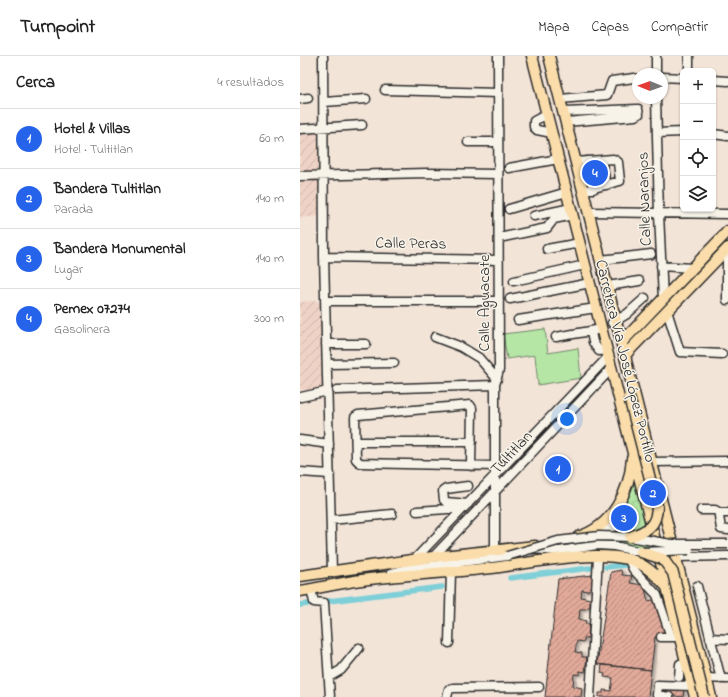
<!DOCTYPE html>
<html lang="es">
<meta charset="utf-8">
<style>
body{margin:0;font-family:"Indie Flower",sans-serif;background:#f6f6f6;color:#222}
.controls{position:absolute;right:12px;top:12px;display:grid;overflow:hidden;border-radius:6px;box-shadow:0 1px 3px #0004}
.controls button{width:36px;height:36px;display:grid;place-items:center;padding:0;border:0;border-bottom:1px solid #e0e0e0;background:#fff;color:#222;font:20px sans-serif}
.compass{position:absolute;left:332px;top:12px;width:36px;height:36px;border-radius:50%;background:#fff;box-shadow:0 1px 3px #0004;rotate:271deg}
.you{position:absolute;left:267px;top:363px;width:14px;height:14px;margin:-10px;border:3px solid #fff;border-radius:50%;background:#1a73e8;box-shadow:0 0 0 6px #1a73e833}
.badge{display:grid;place-items:center;width:26px;height:26px;border-radius:50%;background:#2563eb;color:#fff;font-size:13px;font-weight:700}
.pin{position:absolute;translate:-50% -50%;border:2px solid #fff;box-shadow:0 1px 4px #0006}
.list{margin:0;padding:0;list-style:none}
h2{display:flex;justify-content:space-between;align-items:center;height:52px;margin:0;padding:0 16px;font-size:17px}
h2 small{font-size:13px;font-weight:400;color:#767676}
.list li{display:grid;grid-template-columns:26px 1fr auto;gap:12px;align-items:center;box-sizing:border-box;height:60px;padding:0 16px;border-top:1px solid #e0e0e0}
.list b{display:block;font-size:15px;white-space:nowrap}
.list p{margin:0;font-size:13px;white-space:nowrap;color:#767676}
.list em{font-size:13px;font-style:normal;color:#767676}
.icon{flex:none;width:22px;height:22px;fill:none;stroke:currentColor;stroke-width:2;stroke-linecap:round;stroke-linejoin:round}
.map{position:relative;flex:none;width:428px;height:641px;overflow:hidden}
header{display:flex;align-items:center;gap:24px;box-sizing:border-box;height:56px;padding:0 20px;background:#fff;border-bottom:1px solid #e0e0e0}
header strong{font-size:19px}
nav{display:flex;gap:22px;margin-inline-start:auto;font-size:14px}
main{display:flex}
aside{flex:1;background:#fff}
.map>svg:first-child{display:block}
.industrial{fill:url(#industrial-furrows)}
.grass{fill:#b5e6a6;stroke:#708868}
.forest{fill:url(#forest-crowns);stroke:#708868}
.lines{fill:none;stroke-linecap:round;stroke-linejoin:round}
.canal{stroke:#7ecfd7;stroke-width:5.5}
.building{fill:url(#building-hatch);stroke:#2b2b2b;filter:url(#shadow)}
.minor-casing{stroke:#2b2b2b;stroke-width:11}
.major-casing{stroke:#2b2b2b;stroke-width:13}
.minor{stroke:#f7f3e8;stroke-width:8}
.major{stroke:#faddab;stroke-width:10}
.minor-bridge-casing{stroke:#2b2b2b;stroke-width:11;stroke-linecap:butt}
.major-bridge-casing{stroke:#2b2b2b;stroke-width:13;stroke-linecap:butt}
.minor-bridge{stroke:#f7f3e8;stroke-width:8}
.major-bridge{stroke:#faddab;stroke-width:10}
.labels{text-anchor:middle;dominant-baseline:central;stroke-width:3;stroke-linejoin:round;paint-order:stroke}
.street-label{font-size:16px;fill:#2b2b2b;stroke:#f7f3e8}
</style>
<header>
<strong>Turnpoint</strong>
<nav><a>Mapa</a><a>Capas</a><a>Compartir</a></nav>
</header>
<main>
<aside>
<h2>Cerca<small>4 resultados</small></h2>
<ul class="list">
<li><span class="badge">1</span><div><b>Hotel &amp; Villas</b><p>Hotel · Tultitlan</p></div><em>60 m</em></li>
<li><span class="badge">2</span><div><b>Bandera Tultitlan</b><p>Parada</p></div><em>140 m</em></li>
<li><span class="badge">3</span><div><b>Bandera Monumental</b><p>Lugar</p></div><em>140 m</em></li>
<li><span class="badge">4</span><div><b>Pemex 07274</b><p>Gasolinera</p></div><em>300 m</em></li>
</ul>
</aside>
<div class="map">
<svg width="428" height="641" viewBox="0 0 428 641">
<defs>
<pattern id="industrial-furrows" width="10" height="10" patternUnits="userSpaceOnUse"><rect width="10" height="10" fill="#eed2c5"/><path d="M-1 1l2-2M0 10L10 0M9 11l2-2" fill="none" stroke="#ccb4a9"/></pattern>
<pattern id="forest-crowns" width="20" height="18" patternUnits="userSpaceOnUse"><rect width="20" height="18" fill="#b5e6a6"/><path d="M2 6a3 3 0 1 1 6 0M12 15a3 3 0 1 1 6 0" fill="none" stroke="#9cc58f"/></pattern>
<pattern id="building-hatch" width="6" height="6" patternUnits="userSpaceOnUse"><rect width="6" height="6" fill="#e1a999"/><path d="M-1 1l2-2M0 6l6-6M5 7l2-2" fill="none" stroke="#b78a7d"/></pattern>
<filter id="shadow"><feDropShadow dx="3" dy="1.5" stdDeviation="1" flood-color="#0004"/></filter>
</defs>
<rect width="100%" height="100%" fill="#f3e4d8"/>
<filter id="ink" filterUnits="userSpaceOnUse"><feTurbulence type="fractalNoise" baseFrequency=".025" numOctaves="2"/><feDisplacementMap in="SourceGraphic" scale="8" xChannelSelector="R" yChannelSelector="G"/><feConvolveMatrix kernelMatrix="1 2 1 2 8 2 1 2 1" color-interpolation-filters="sRGB"/></filter>
<g filter="url(#ink)">
<!-- industrial -->
<path class="industrial" d="M19,76L21,160L0,162V78Z
M16,245L21,248L22,333L0,334V246Z"/>
<!-- grass -->
<path class="grass" d="M245,273L248,297L278,292L281,322L238,329L235,299L207,303L203,278Z"/>
<!-- forest -->
<path class="forest" d="M335,410L358,503L281,484L308,466Z"/>
<g class="lines">
<!-- canal -->
<path class="canal" d="M306,511L326,509
M210,522L290,512
M29,545L142,531
M0,549L8,548"/>
</g>
<!-- building -->
<path class="building" d="M296,108L300,125L293,126L289,109Z
M321,514L322,519L332,520L330,527L344,529L348,545L358,543L366,578L355,581L351,614L297,608L311,516Z
M293,519L292,531L288,535L282,534L281,541L290,543V550L286,553H280L279,563L286,565L285,568H289L288,582H284V586L277,585L275,596L282,597V601H287L285,616L280,615V619L274,618L273,630L282,632L281,641H245L258,523Z
M302,609L351,614L348,641H299V637H303V634L311,635L313,622L304,621L305,618L301,617Z
M360,631L384,634L383,641L359,638Z"/>
<g class="lines">
<!-- minor casing -->
<g class="minor-casing">
<path id="minor" d="M23,0L24,201L32,515
M356,0V18
M389,15V0
M362,21L383,22
M413,24L428,25
M85,34L198,37
M356,42L359,158L363,243
M0,43L8,42
M260,43L307,39L312,25L334,22
M24,46L66,43
M264,56L338,53L339,58L335,60L266,66
M247,58L234,65V71L237,74L252,77
M0,73L62,69
M357,77L383,76
M413,78L428,80
M168,86H198
M301,104L306,129
M287,105L293,133
M276,106L313,103L318,106L320,125L283,135
M209,112L258,103
M0,120L127,117L198,118
M209,153L267,136
M289,156L428,158
M234,160L271,152
M199,182L247,172L254,163L273,159
M247,193L280,187
M423,197L427,201V244
M24,201L198,204
M301,204L351,198
M361,210L392,212
M214,225L285,209
M308,230L339,225
M210,243L290,227
M25,245H199
M367,255L380,296L422,298
M218,264L296,252
M312,267L327,258L345,242
M291,276L293,286L299,295L307,294
M135,281L161,291L179,302L197,323
M256,281L302,273
M26,288H66
M27,308L94,307
M37,334L195,329
M1,341L28,335
M0,384L29,388
M56,386H172
M352,406L428,405
M171,410L172,352L170,349L58,359L55,361L56,403L60,407L196,410
M0,416L30,418
M168,448L146,446L144,444L143,435L146,433L168,430
M401,454H415L420,457
M117,455L163,452
M428,457H420L419,460L421,473L428,474
M31,464L92,458
M291,477L329,467L331,462L329,455L323,454L320,456L306,473
M233,493L259,495L297,489L314,490L341,496
M195,494V329L199,314L198,0
M133,501L312,312
M376,501L428,500
M114,504L309,300
M329,504L333,513L357,539L371,581
M92,517L108,513L207,500
M397,530L421,623
M11,533L14,546L24,547L30,641
M361,581H375
M410,582L428,583
M149,587L151,516
M29,621L41,614L59,592
M379,621L380,608L386,606
M406,622L428,623
M147,641L149,633L153,632L239,631
M290,641L298,501
M369,641L357,639L358,629L392,630"/>
</g>
<!-- major casing -->
<g class="major-casing">
<path id="major" d="M232,0L395,641
M249,0L411,641
M322,286L428,175
M326,303L325,299L428,192
M278,481C312,471 330,436 332,402
M0,520L133,501L235,490
M0,535C26,531 52,524 78,522C116,518 154,516 192,512C232,507 290,494 328,503C344,507 356,519 367,531"/>
</g>
<!-- minor -->
<use href="#minor" class="minor"/>
<!-- major -->
<use href="#major" class="major"/>
<!-- minor-bridge casing -->
<g class="minor-bridge-casing">
<path id="minor-bridge" d="M343,496L389,494
M207,500L258,485L299,480L330,481L371,488H428"/>
</g>
<!-- major-bridge casing -->
<g class="major-bridge-casing">
<path id="major-bridge" d="M329,341L357,450C357,470 347,475 330,481
M341,496L363,503L373,517L404,641"/>
</g>
<!-- minor-bridge -->
<use href="#minor-bridge" class="minor-bridge"/>
<!-- major-bridge -->
<use href="#major-bridge" class="major-bridge"/>
</g>
</g>
<g class="labels">
<!-- street labels -->
<g class="street-label">
<text transform="translate(345 143) rotate(-92)">Calle Naranjos</text>
<text transform="translate(111 188) rotate(1)">Calle Peras</text>
<text transform="translate(185 247) rotate(-90)">Calle Aguacate</text>
<text transform="translate(325 305) rotate(76)">Carretera Vía José López Portillo</text>
<text transform="translate(212 397) rotate(-47)">Tultitlan</text>
</g>
</g>
</svg>
<div class="controls">
<button>+</button>
<button>−</button>
<button><svg class="icon" aria-label="locate" viewBox="0 0 24 24"><circle cx="12" cy="12" r="6"/><path d="M12 2v4M12 18v4M2 12h4M18 12h4"/></svg></button>
<button><svg class="icon" aria-label="layers" viewBox="0 0 24 24"><path d="M12 4l9 5-9 5-9-5zM3 14l9 5 9-5"/></svg></button>
</div>
<svg class="compass" viewBox="-18 -18 36 36"><path d="M0-13l5 13h-10z" fill="#e53935"/><path d="M0 13l5-13h-10z" fill="#767676"/></svg>
<div class="you"></div>
<div class="pin badge" style="left:258px;top:413px">1</div>
<div class="pin badge" style="left:353px;top:437px">2</div>
<div class="pin badge" style="left:324px;top:462px">3</div>
<div class="pin badge" style="left:295px;top:117px">4</div>
</div>
</main>
